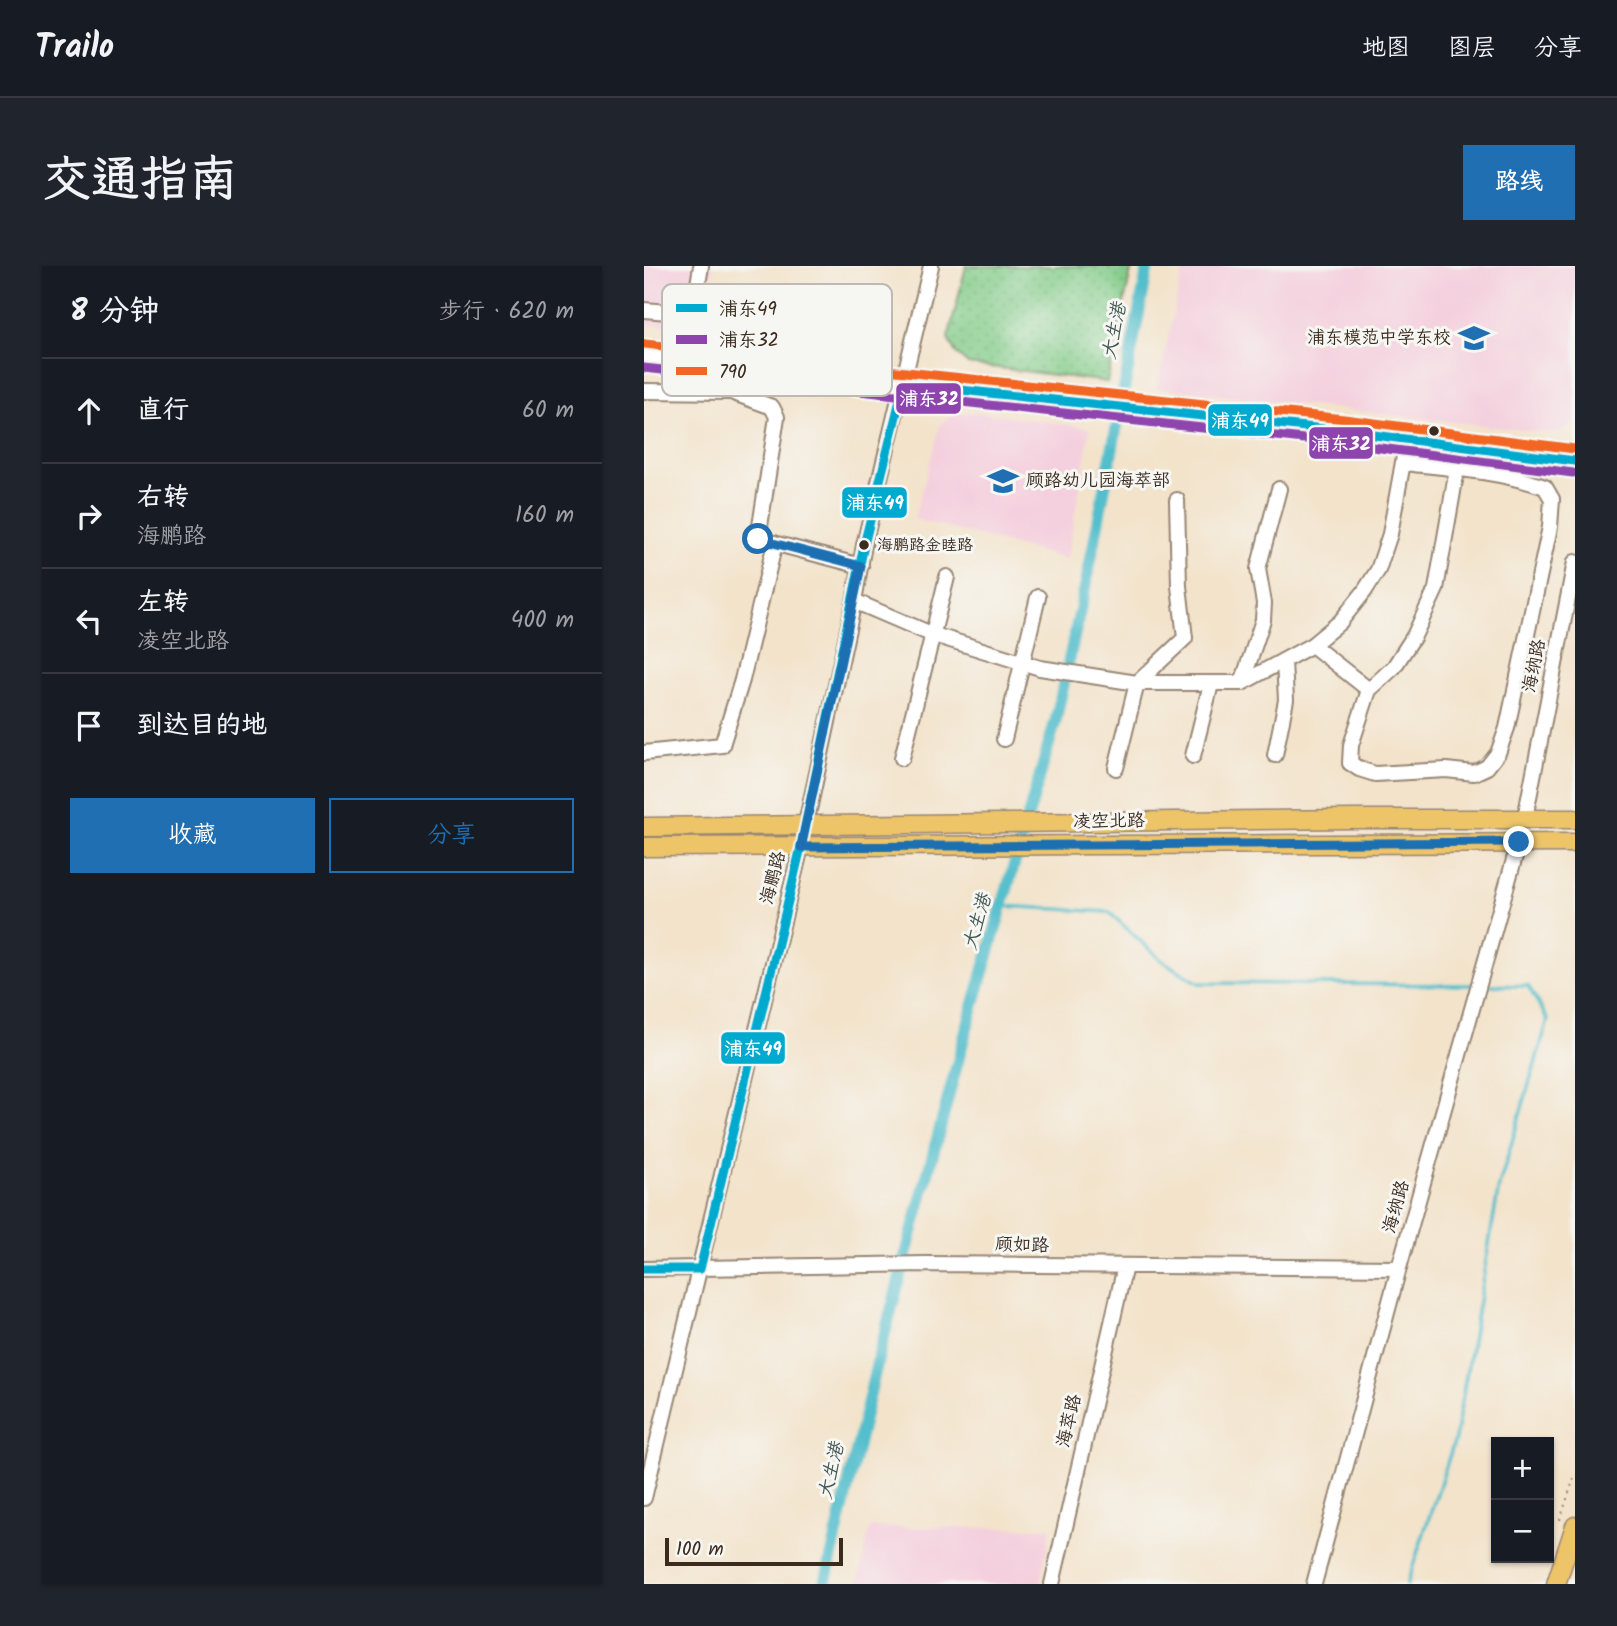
<!DOCTYPE html>
<html lang="zh">
<meta charset="utf-8">
<style>
body{margin:0;font-family:Kalam,"LXGW WenKai TC",sans-serif;background:#20242c;color:#f1f3f6}
.controls{position:absolute;right:21px;bottom:21px;display:grid;overflow:hidden;border-radius:0px;box-shadow:0 2px 5px #0004}
.controls button{width:63px;height:63px;display:grid;place-items:center;padding:0;border:0;border-bottom:2px solid #363941;background:#171b24;color:#f1f3f6;font:35px sans-serif}
.scale{position:absolute;left:21px;bottom:18px;width:178px;box-sizing:border-box;padding-left:7px;border:4px solid #3b2a1e;border-top:0;font-size:19px;line-height:24px;white-space:nowrap;color:#3b2a1e;-webkit-text-stroke:5px #f6f6f2;paint-order:stroke}
.stop{position:absolute;width:21px;height:21px;margin:-16px;border:5px solid #1f6fb2;border-radius:50%;background:#fff}
.stop.end{background:#1f6fb2;border-color:#fff;box-shadow:0 2px 7px #0008}
.list{margin:0;padding:0;list-style:none}
h2{display:flex;justify-content:space-between;align-items:center;height:91px;margin:0;padding:0 28px;font-size:30px}
h2 small{font-size:23px;font-weight:400;color:#9ea1a6}
.list li{display:grid;grid-template-columns:46px 1fr auto;gap:21px;align-items:center;box-sizing:border-box;height:105px;padding:0 28px;border-top:2px solid #363941}
.list b{display:block;font-size:26px;white-space:nowrap}
.list p{margin:0;font-size:23px;white-space:nowrap;color:#9ea1a6}
.list em{font-size:23px;font-style:normal;color:#9ea1a6}
.actions{display:flex;gap:14px;padding:21px 28px}
.actions a{flex:1;padding:16px 0;border:2px solid #1f6fb2;border-radius:0px;text-align:center;font-size:24px;color:#1f6fb2}
.actions .main{background:#1f6fb2;color:#fff}
.icon{flex:none;width:38px;height:38px;fill:none;stroke:currentColor;stroke-width:2;stroke-linecap:round;stroke-linejoin:round}
.map{position:relative;flex:none;width:931px;height:1318px;overflow:hidden;border-radius:0px}
header{display:flex;align-items:center;gap:42px;box-sizing:border-box;height:98px;padding:0 35px;background:#171b24;border-bottom:2px solid #363941}
header strong{font-size:33px}
nav{display:flex;gap:38px;margin-inline-start:auto;font-size:24px}
.intro{display:flex;align-items:center;justify-content:space-between;box-sizing:border-box;height:168px;padding:0 42px}
h1{margin:0;font-size:49px}
.button{padding:18px 32px;border-radius:0px;background:#1f6fb2;color:#fff;font-size:24px;font-weight:700}
main{display:flex;gap:42px;padding:0 42px}
aside{flex:1;background:#171b24;border-radius:0px;box-shadow:0 2px 5px #0004}
.map>svg:first-child{display:block}
.built{fill:#f4cfdd}
.park{fill:url(#park-dots);stroke:#5f7b54;stroke-width:2}
.lines{fill:none;stroke-linecap:round;stroke-linejoin:round}
.stream{stroke:#52becc;stroke-width:3.5}
.canal{stroke:#52becc;stroke-width:12}
.minor-casing{stroke:#978674;stroke-width:18}
.major-casing{stroke:#978674;stroke-width:21}
.path{stroke:#978674;stroke-width:2;stroke-dasharray:2 5;stroke-linecap:butt}
.minor{stroke:#fff;stroke-width:14}
.major{stroke:#eec469;stroke-width:18}
.bus-1-casing{stroke:#f6f6f2;stroke-width:14}
.bus-2-casing{stroke:#f6f6f2;stroke-width:14}
.bus-3-casing{stroke:#f6f6f2;stroke-width:14}
.bus-1{stroke:#00a9ce;stroke-width:9}
.bus-2{stroke:#8e44ad;stroke-width:9}
.bus-3{stroke:#f26522;stroke-width:9}
.route{stroke:#1f6fb2;stroke-width:9}
.bus-dot{fill:#3b2a1e;stroke:#f6f6f2;stroke-width:2.5}
.labels{text-anchor:middle;dominant-baseline:central;stroke-width:6;stroke-linejoin:round;paint-order:stroke}
.bus-label{font-size:16px;fill:#3b2a1e;stroke:#f6f6f2;text-anchor:start}
.poi-label{font-size:18px;fill:#3b2a1e;stroke:#f6f6f2;text-anchor:end}
.street-label{font-size:18px;fill:#3b2a1e;stroke:#f6f6f2}
.water-label{font-size:19px;font-style:italic;fill:#425652;stroke:#f6f6f2}
.key{fill:#f6f6f2;stroke:#beb9b2;stroke-width:2}
.key-label{font-size:19px;fill:#3b2a1e}
.line-badge{stroke:#f6f6f2;stroke-width:2.5}
.badge-label{font-size:19px;text-anchor:middle;font-weight:bold;fill:#fff}
</style>
<header>
<strong>Trailo</strong>
<nav><a>地图</a><a>图层</a><a>分享</a></nav>
</header>
<div class="intro"><h1>交通指南</h1><a class="button">路线</a></div>
<main>
<aside>
<h2>8 分钟<small>步行 · 620 m</small></h2>
<ul class="list">
<li><svg class="icon" aria-label="ahead" viewBox="0 0 24 24"><path d="M12 20V5M6 11l6-6 6 6"/></svg><div><b>直行</b></div><em>60 m</em></li>
<li><svg class="icon" aria-label="right" viewBox="0 0 24 24"><path d="M7 20v-9h11M14 6l5 5-5 5"/></svg><div><b>右转</b><p>海鹏路</p></div><em>160 m</em></li>
<li><svg class="icon" aria-label="left" viewBox="0 0 24 24"><path d="M17 20v-9H6M10 6l-5 5 5 5"/></svg><div><b>左转</b><p>凌空北路</p></div><em>400 m</em></li>
<li><svg class="icon" aria-label="arrive" viewBox="0 0 24 24"><path d="M6 21V4h12l-3 4 3 4H6"/></svg><div><b>到达目的地</b></div></li>
</ul>
<div class="actions"><a class="main">收藏</a><a>分享</a></div>
</aside>
<div class="map">
<svg width="931" height="1318" viewBox="0 0 931 1318">
<defs>
<pattern id="park-dots" width="8" height="8" patternUnits="userSpaceOnUse" patternTransform="scale(1.75)"><rect width="8" height="8" fill="#83cc89"/><path d="M2 2h.1M6 6h.1" fill="none" stroke="#72af76" stroke-width="1.8" stroke-linecap="round"/></pattern>
</defs>
<rect width="100%" height="100%" fill="#f6f6f2"/>
<filter id="ink" filterUnits="userSpaceOnUse"><feTurbulence type="fractalNoise" baseFrequency=".0143" numOctaves="2"/><feDisplacementMap in="SourceGraphic" scale="14" xChannelSelector="R" yChannelSelector="G"/><feConvolveMatrix kernelMatrix="1 2 1 2 8 2 1 2 1" color-interpolation-filters="sRGB"/></filter>
<filter id="wash" filterUnits="userSpaceOnUse"><feTurbulence type="fractalNoise" baseFrequency=".00686" numOctaves="4" result="noise"/><feDisplacementMap in="SourceGraphic" scale="28" xChannelSelector="R" yChannelSelector="G"/><feGaussianBlur stdDeviation="1.57" result="paint"/><feColorMatrix in="noise" values="0 0 0 0 0 0 0 0 0 0 0 0 0 0 0 0 0 1.4 0 .05"/><feComposite in="paint" operator="in"/></filter>
<g filter="url(#wash)">
<rect width="100%" height="100%" fill="#f3e3cb"/>
<!-- built -->
<path class="built" d="M0,0H70L53,62L0,58Z
M540,0H931V155L918,165L905,167L513,122Z
M332,146L446,162L423,293L270,253L297,157L311,148Z
M226,1261L407,1262L396,1318H214Z"/>
<!-- park -->
<path class="park" d="M322,0H488L463,116L324,98L312,87L304,73Z"/>
<g class="lines">
<!-- stream -->
<path class="stream" d="M359,640L465,646L517,694L555,717L832,719
M763,1318L811,1173L855,920L904,754L884,720L840,719"/>
<!-- canal -->
<path class="canal" d="M181,1318L234,1093L322,765L411,457L444,308L504,0"/>
</g>
</g>
<g filter="url(#ink)">
<g class="lines">
<!-- minor casing -->
<g class="minor-casing">
<path id="minor" d="M0,44L49,48
M0,90L699,165L931,195
M38,94L47,62L57,0
M0,125L87,126L128,141L133,151L114,273L217,300
M760,197C807,202 855,205 901,221L908,233L906,261L863,462L854,487L843,501L830,507L802,504L731,508L715,503L706,497L707,479L725,424L750,401L770,370L792,323L813,203
M210,335L287,368L396,402L493,417H598L668,379L696,356L720,326L734,304L746,268L763,174
M668,379L725,424
M598,417L619,354L620,337L614,303L635,223
M360,473L394,331
M0,487L78,479L98,414L131,277
M631,489L642,434L640,395
M549,490L567,418
M258,492L303,311
M472,502L493,417L541,372L535,320L533,234
M881,552L931,296
M0,1003L282,998L755,1002
M0,1232L157,581L210,335L220,279L287,0
M408,1318L481,1000
M670,1318L755,1002L875,576"/>
</g>
<!-- major casing -->
<g class="major-casing">
<path id="major" d="M0,561L708,553H931
M0,581L931,577
M912,1318L931,1260"/>
</g>
<!-- path -->
<path class="path" d="M916,1254L931,1209"/>
<!-- minor -->
<use href="#minor" class="minor"/>
<!-- major -->
<use href="#major" class="major"/>
<!-- bus-1 casing -->
<g class="bus-1-casing">
<path id="bus-1" d="M260,118L699,165L931,195
M0,1003H56
M56,1003L157,581L220,279L260,118"/>
</g>
<!-- bus-2 casing -->
<g class="bus-2-casing">
<path id="bus-2" d="M0,102L698,177L929,207"/>
</g>
<!-- bus-3 casing -->
<g class="bus-3-casing">
<path id="bus-3" d="M1,78L700,153L931,183"/>
</g>
<!-- bus-1 -->
<use href="#bus-1" class="bus-1"/>
<!-- bus-2 -->
<use href="#bus-2" class="bus-2"/>
<!-- bus-3 -->
<use href="#bus-3" class="bus-3"/>
</g>
</g>
<g class="lines" filter="url(#ink)">
<!-- route -->
<path class="route" d="M114,273L217,300L157,581L875,576"/>
</g>
<!-- icons -->
<defs>
<g id="school-bare" transform="scale(2.415)"><path d="M0-5L7-2L0 1L-7-2ZM-4 1L0 2.5L4 1V4Q0 6-4 4Z" fill="#1f6fb2" stroke="#f6f6f2" stroke-width="2.5" paint-order="stroke"/></g>
</defs>
<g fill-rule="evenodd">
<use href="#school-bare" x="830" y="72"/>
<use href="#school-bare" x="359" y="215"/>
</g>
<!-- markers -->
<g class="bus-dot">
<circle cx="790" cy="165" r="6"/>
<circle cx="220" cy="279" r="6"/>
</g>
<g class="labels">
<!-- bus labels -->
<g class="bus-label">
<text x="233" y="279">海鹏路金睦路</text>
</g>
<!-- poi labels -->
<g class="poi-label">
<text x="807" y="72">浦东模范中学东校</text>
<text x="382" y="215" text-anchor="start">顾路幼儿园海萃部</text>
</g>
<!-- street labels -->
<g class="street-label">
<text transform="translate(891 400) rotate(-79)">海纳路</text>
<text transform="translate(465 556) rotate(-1)">凌空北路</text>
<text transform="translate(130 612) rotate(-76)">海鹏路</text>
<text transform="translate(753 941) rotate(-74)">海纳路</text>
<text transform="translate(378 980) rotate(1)">顾如路</text>
<text transform="translate(426 1155) rotate(-77)">海萃路</text>
</g>
<!-- water labels -->
<g class="water-label">
<text transform="translate(471 65) rotate(-79)">大生港</text>
<text transform="translate(334 656) rotate(-74)">大生港</text>
<text transform="translate(188 1205) rotate(-77)">大生港</text>
</g>
</g>
<!-- legend -->
<rect x="18" y="18" width="230" height="112" rx="10" class="key"/>
<rect x="32" y="38" width="31" height="8" fill="#00a9ce"/>
<rect x="32" y="69" width="31" height="9" fill="#8e44ad"/>
<rect x="32" y="101" width="31" height="8" fill="#f26522"/>
<g class="key-label">
<text x="75" y="49">浦东49</text>
<text x="75" y="80">浦东32</text>
<text x="75" y="112">790</text>
</g>
<g class="line-badge">
<rect x="251" y="116" width="67" height="33" rx="7" fill="#8e44ad"/>
<rect x="563" y="137" width="66" height="34" rx="7" fill="#00a9ce"/>
<rect x="664" y="160" width="66" height="34" rx="7" fill="#8e44ad"/>
<rect x="197" y="220" width="67" height="33" rx="7" fill="#00a9ce"/>
<rect x="76" y="765" width="66" height="34" rx="7" fill="#00a9ce"/>
</g>
<g class="badge-label">
<text x="285" y="139">浦东32</text>
<text x="596" y="161">浦东49</text>
<text x="697" y="184">浦东32</text>
<text x="231" y="243">浦东49</text>
<text x="109" y="789">浦东49</text>
</g>
</svg>
<div class="controls">
<button>+</button>
<button>−</button>
</div>
<div class="scale">100 m</div>
<div class="stop" style="left:114px;top:273px"></div>
<div class="stop end" style="left:875px;top:576px"></div>
</div>
</main>
